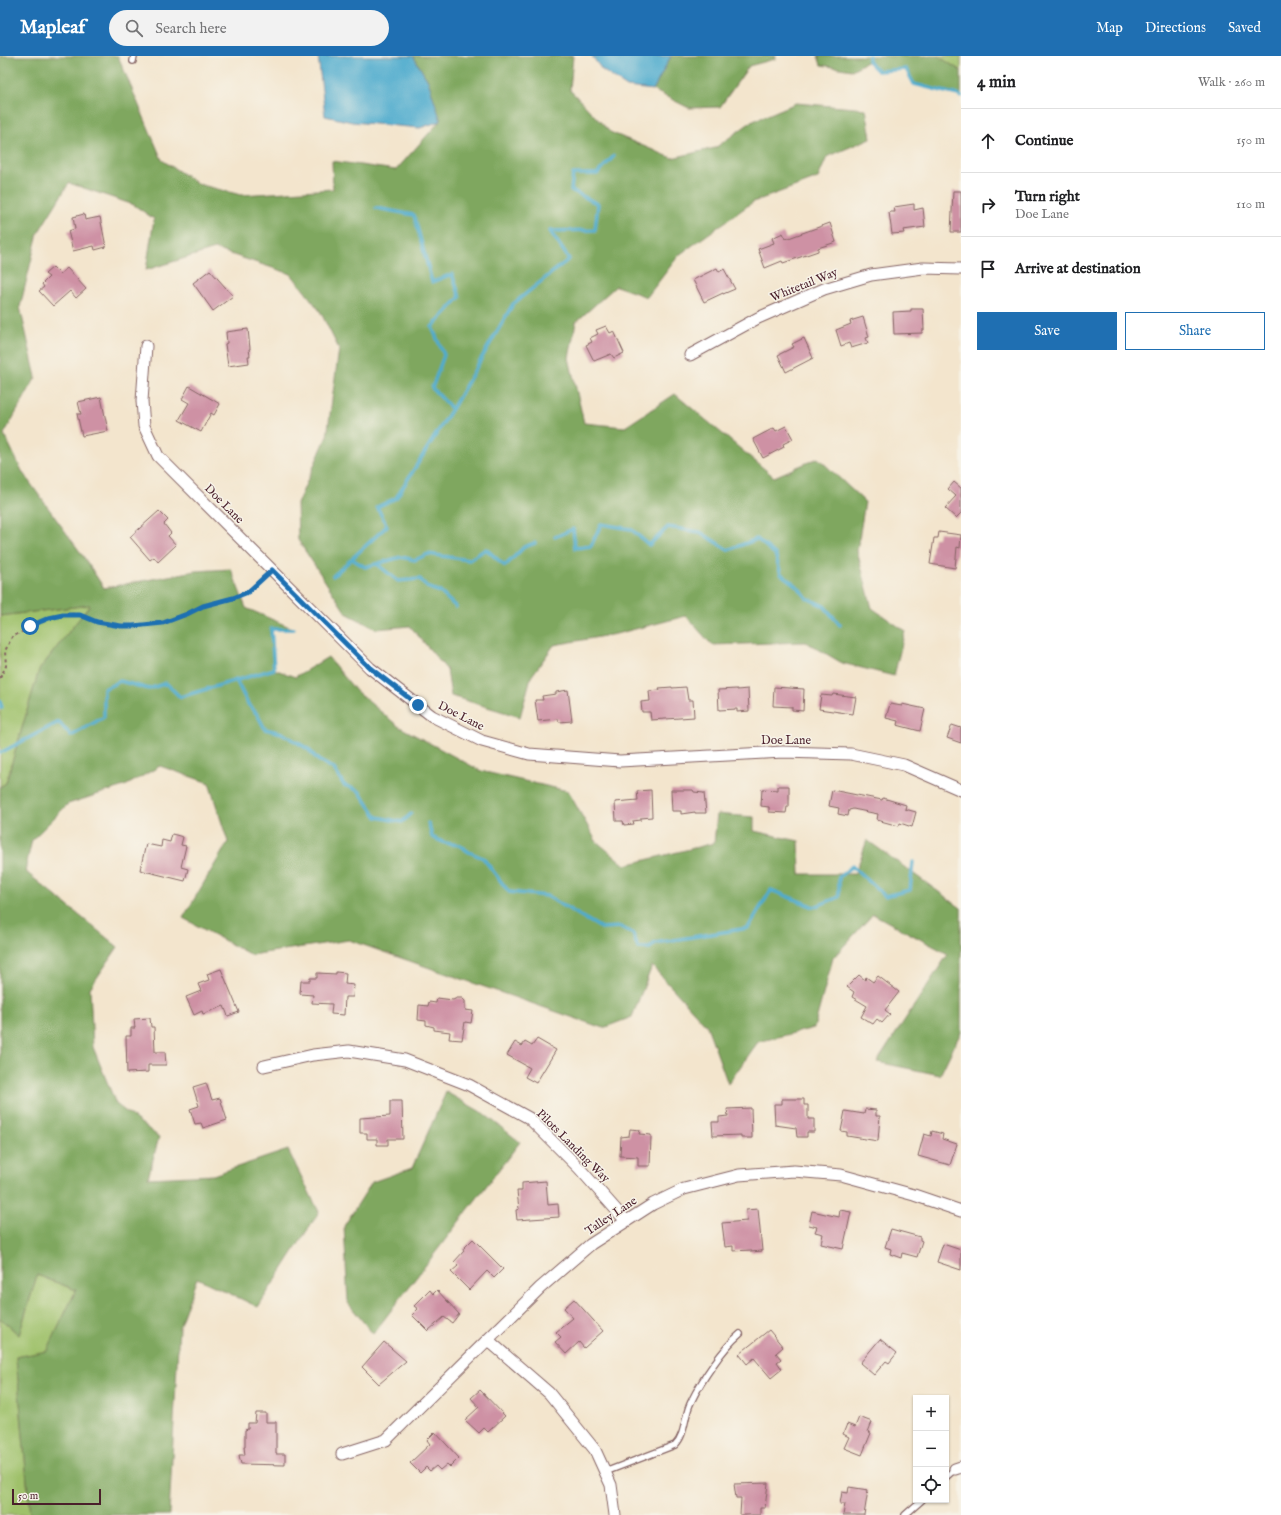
<!DOCTYPE html>
<meta charset="utf-8">
<style>
body{margin:0;font-family:"IM FELL English",serif;background:#f2f2f2;color:#202124}
.controls{position:absolute;right:12px;bottom:12px;display:grid;overflow:hidden;border-radius:0px;box-shadow:0 1px 3px #0004}
.controls button{width:36px;height:36px;display:grid;place-items:center;padding:0;border:0;border-bottom:1px solid #e0e0e0;background:#fff;color:#202124;font:20px sans-serif}
.scale{position:absolute;left:12px;bottom:10px;width:89px;box-sizing:border-box;padding-left:4px;border:2px solid #4a1f2b;border-top:0;font-size:11px;line-height:14px;white-space:nowrap;color:#4a1f2b;-webkit-text-stroke:3px #f7f3e8;paint-order:stroke}
.stop{position:absolute;width:12px;height:12px;margin:-9px;border:3px solid #1f6fb2;border-radius:50%;background:#fff}
.stop.end{background:#1f6fb2;border-color:#fff;box-shadow:0 1px 4px #0008}
.list{margin:0;padding:0;list-style:none}
h2{display:flex;justify-content:space-between;align-items:center;height:52px;margin:0;padding:0 16px;font-size:17px}
h2 small{font-size:13px;font-weight:400;color:#757577}
.list li{display:grid;grid-template-columns:26px 1fr auto;gap:12px;align-items:center;box-sizing:border-box;height:64px;padding:0 16px;border-top:1px solid #e0e0e0}
.list b{display:block;font-size:15px;white-space:nowrap}
.list p{margin:0;font-size:13px;white-space:nowrap;color:#757577}
.list em{font-size:13px;font-style:normal;color:#757577}
.actions{display:flex;gap:8px;padding:12px 16px}
.actions a{flex:1;padding:9px 0;border:1px solid #1f6fb2;border-radius:0px;text-align:center;font-size:14px;color:#1f6fb2}
.actions .main{background:#1f6fb2;color:#fff}
.icon{flex:none;width:22px;height:22px;fill:none;stroke:currentColor;stroke-width:2;stroke-linecap:round;stroke-linejoin:round}
.map{position:relative;flex:none;width:961px;height:1459px;overflow:hidden}
header{display:flex;align-items:center;gap:24px;box-sizing:border-box;height:56px;padding:0 20px;background:#1f6fb2;color:#fff}
header strong{font-size:19px}
nav{display:flex;gap:22px;margin-inline-start:auto;font-size:14px}
.search{width:280px;height:36px;background:#f2f2f2;display:flex;align-items:center;gap:10px;box-sizing:border-box;padding:0 14px;border-radius:22px;color:#757577;font-size:15px}
main{display:flex}
aside{flex:1;background:#fff}
.map>svg:first-child{display:block}
.green{fill:#9fc16b;stroke:#74704b}
.forest{fill:#7fa75f;stroke:#646345}
.water{fill:#50acce;stroke:#4d667c}
.lines{fill:none;stroke-linecap:round;stroke-linejoin:round}
.stream{stroke:#50acce;stroke-width:3.5}
.building{fill:#ce91a4}
.service-casing{stroke:#856464;stroke-width:8}
.minor-casing{stroke:#856464;stroke-width:13}
.path{stroke:#856464;stroke-width:2;stroke-dasharray:3 3;stroke-linecap:butt}
.service{stroke:#fff;stroke-width:5.5}
.minor{stroke:#fff;stroke-width:11}
.route{stroke:#1f6fb2;stroke-width:5}
.labels{text-anchor:middle;dominant-baseline:central;stroke-width:3;stroke-linejoin:round;paint-order:stroke}
.street-label{font-size:12px;fill:#4a1f2b;stroke:#f7f3e8}
</style>
<header>
<strong>Mapleaf</strong>
<div class="search"><svg class="icon" aria-label="search" viewBox="0 0 24 24"><circle cx="10" cy="10" r="6"/><path d="M15 15l6 6"/></svg>Search here</div>
<nav><a>Map</a><a>Directions</a><a>Saved</a></nav>
</header>
<main>
<div class="map">
<svg width="961" height="1459" viewBox="0 0 961 1459">
<rect width="100%" height="100%" fill="#f7f3e8"/>
<filter id="ink" filterUnits="userSpaceOnUse"><feTurbulence type="fractalNoise" baseFrequency=".025" numOctaves="2"/><feDisplacementMap in="SourceGraphic" scale="8" xChannelSelector="R" yChannelSelector="G"/><feConvolveMatrix kernelMatrix="1 2 1 2 8 2 1 2 1" color-interpolation-filters="sRGB"/></filter>
<filter id="wash" filterUnits="userSpaceOnUse"><feTurbulence type="fractalNoise" baseFrequency=".012" numOctaves="4" result="noise"/><feDisplacementMap in="SourceGraphic" scale="16" xChannelSelector="R" yChannelSelector="G"/><feGaussianBlur stdDeviation="0.9" result="paint"/><feColorMatrix in="noise" values="0 0 0 0 0 0 0 0 0 0 0 0 0 0 0 0 0 1.4 0 .05"/><feComposite in="paint" operator="in"/></filter>
<g filter="url(#wash)">
<rect width="100%" height="100%" fill="#f3e5cd"/>
<!-- green -->
<path class="green" d="M938,0H961V15Z
M90,549L39,614L6,727L0,731V560Z
M37,1219L76,1234L47,1296L16,1301L30,1459H0V1262L19,1279Z"/>
<!-- forest -->
<path class="forest" d="M0,0H118L162,104L198,128L241,139L333,133L332,105L396,114L440,65L428,25L413,0H573L570,34L610,76L672,102L715,92L751,66L796,47L866,53L871,82L827,101L818,122L753,146L679,199L647,241L616,230L576,266L569,302L584,367L625,371L675,338L774,421L818,402L865,446L857,495L872,552L905,575L894,620L842,607L806,586L712,589L686,560L616,578L554,589L531,621L520,661L451,640L447,614L410,570L376,573L346,557L298,484L297,448L327,380L339,293L320,255L291,218L215,193L146,214L154,163L134,149L69,127L38,177L20,251L36,321L4,378L23,417L83,500L104,532L195,515L231,513L246,552L294,573H271L274,613L295,621L328,601L356,635L398,670L481,715L568,735L596,785L625,809L714,787L717,758L754,761V775L799,785L800,818H855L867,784L961,852V976L940,1019L877,1006L948,898L873,858L833,902L814,972L758,986L728,1028L707,970L652,910L632,961L603,972L349,884L251,899L183,862L228,786L209,727L160,710L127,729L68,748L32,784L25,815L118,891L90,932L93,991L116,1048L159,1081L148,1122L213,1119L288,1094L319,1156L258,1251L197,1222L179,1271L169,1459H30L16,1301L47,1295L76,1234L37,1219L19,1279L0,1262V731L6,727L39,614L90,549L0,560Z
M671,0H776L775,3L749,10L720,51L689,52L653,34Z
M818,0H938L961,15V41L958,39L914,28L906,13L878,15L868,5L852,14L821,9Z
M446,1036L483,1057L520,1086L373,1278L348,1247L344,1170L372,1126L412,1112Z"/>
<!-- water -->
<path class="water" d="M318,0H413L428,25L441,65L420,72L352,66L325,60Z
M592,0H671L653,34L627,31L602,14Z"/>
<g class="lines">
<!-- stream -->
<path class="stream" d="M869,0L868,5L878,15L906,13L914,28L958,39L961,41
M376,152L414,159L432,226L452,218L460,241L432,271L444,299L432,332L452,353
M555,481L573,473L575,492L591,490L601,468L631,473L649,489L668,471L700,476L728,494L757,483L775,498L781,518L797,530L807,542L824,550L840,569
M352,503L365,511L401,501L415,504L428,498L469,504L486,493L505,510L524,491L535,487
M377,508L398,525L420,523L427,531L440,536L456,551
M333,520L387,470L377,451L396,442L452,353L513,248L569,203L550,175L595,174L598,148L571,134L573,118H597L614,100
M236,624L248,648L257,658L265,673L282,677L308,693L318,704L334,713L344,729L359,735L377,761L402,766L411,758
M0,645L2,652H0
M0,697L59,666L71,680L104,661V633L120,625L149,633L166,627L180,641L274,613L271,573H294
M428,767L429,768L432,781L445,787L459,789L469,796L483,802L509,836L547,840L601,872L621,871L633,878L638,892H650L655,887L748,872L771,834L814,851L839,841V821L852,810L885,840L910,834L913,806"/>
</g>
<g id="blocks">
<!-- building -->
<path class="building" d="M953,135H961V176H951Z
M914,148V154L923,152L925,171L903,174L904,177L892,178L889,156H895L894,151Z
M84,158L85,164L100,161L106,191L95,194L94,190L73,195L68,175L75,173L73,161Z
M830,167L836,186L818,192V195L783,207L782,205L765,212L758,193L774,187L772,182L783,177L786,183Z
M53,211L60,218L67,212L86,233L76,242L70,235L53,250L39,235L44,231L42,228L49,221L45,218Z
M717,212L719,216L724,213L735,233L723,238V237L704,246L693,224Z
M210,214L233,240L213,255L193,227Z
M911,253H923L924,274H922V277L894,278L893,256L911,255Z
M863,261L869,281L866,282L868,287L851,292L849,287L841,290L836,274L851,268L850,265Z
M606,270L610,277L614,275L624,297L614,302L611,298L594,305L586,289L592,286L590,282L598,278L596,274Z
M248,273L250,293H249L250,300H248L249,307L228,310L225,288L227,287L226,276Z
M804,282L813,302L786,316L778,299L794,291L792,288Z
M189,330L220,348L214,359L211,357L201,376L179,364L189,347L182,343Z
M101,341L108,375L82,380L77,358H81L78,346Z
M786,370L793,383L783,388L784,391L763,402L753,383L774,372L776,375Z
M954,426L961,432V457L956,462L945,452L956,440L948,433Z
M159,455L168,464L164,468L171,477L168,480L176,489L158,506L154,501L150,504L130,481Z
M939,476L961,479L960,492L957,491L955,512L930,508L934,482H938Z
M672,631V632L686,631L688,644H693L694,661L651,664L650,656H642L641,646L650,645L649,635L660,634L659,632Z
M774,631L804,633L803,655L792,654V651L773,650Z
M737,633V634L748,633L749,655L737,656V653L719,654L718,634Z
M568,634L572,665L559,666L558,663L538,665L535,644H543L542,640L556,638V636Z
M833,638L856,641L853,658L819,653L821,639L832,640Z
M890,648L902,650V648L925,653L920,675L897,669L898,665L886,662Z
M952,669L961,672V687L947,682Z
M778,730H789V751H787L786,757L769,756V751L761,750L762,733L778,734Z
M651,734L652,761L641,762V764L633,765L634,768L624,769L623,765H616L615,746L638,744L637,735Z
M671,734H693L694,736L704,737L706,757H695V756L681,758V755H672Z
M832,734L882,744L883,742L906,749L905,753L916,756L912,771L900,767L899,770L877,764L878,758L853,753L849,754L848,760L838,758L839,752L829,750Z
M172,778L183,781L181,789L186,790L181,811L188,813L185,825L140,814L146,788L161,791L162,784L170,786Z
M221,913L239,956L228,960L224,950L203,958L202,955L194,959L186,941L201,935L198,928L209,924L207,918Z
M336,916L346,917L345,928L354,929L353,941H345L344,959L331,958L332,948L312,947L313,939L300,938L301,925H310V922H317V917L336,918Z
M859,919L865,924L866,921L873,926L878,920L899,936L885,954L890,958L882,967L877,963L873,968L861,961L867,950L852,941L854,936L847,931Z
M437,942L453,944L457,942H462L465,945V954L473,955L471,967L465,966L462,984L449,983L450,976L434,974V971L426,969V965L418,964L419,949L428,950L429,946L436,947Z
M150,962L151,971H154L155,996H165L166,1009H148V1016L127,1017L126,980H131V972H135L134,963Z
M537,983L556,994L536,1027L525,1021L530,1012L507,999L515,986L522,990L525,986L532,990Z
M206,1027L212,1044L220,1042L227,1064L203,1072L201,1067L195,1068L190,1053L199,1050L193,1031Z
M782,1043H804V1049H808V1063H814V1076H807V1081H797L796,1072L775,1069L774,1048H782Z
M390,1045H402L403,1083H388V1089H377V1083H367V1077H360V1062L390,1060Z
M751,1052L752,1082H741V1079L713,1080L712,1066H719V1061L728,1060L727,1053Z
M865,1053L876,1054V1060H880L878,1085L847,1080V1076L841,1075L845,1055L864,1058Z
M630,1073L640,1074L639,1078L651,1079L650,1110H638V1101L620,1100L621,1081L629,1080Z
M932,1075L943,1078L942,1083L957,1088L950,1109L918,1100L924,1078L931,1080Z
M546,1125L548,1149L558,1148L559,1161L517,1164L516,1154L519,1153L517,1135H522V1127Z
M758,1153L762,1195L751,1196V1194L733,1195V1190L725,1191L722,1167L747,1165L746,1154Z
M840,1154L851,1156L843,1193L821,1188L823,1178L815,1176L817,1171L809,1169L812,1155L839,1161Z
M891,1173L920,1181V1184L922,1185L917,1201L902,1197L901,1202L890,1198L891,1193L885,1191Z
M473,1183L503,1213L494,1222L487,1215L469,1234L451,1216L458,1210L454,1206L464,1195L463,1193Z
M943,1188L961,1194V1214L937,1206Z
M430,1234L433,1238L437,1234L459,1258L452,1267L444,1261L428,1275L412,1259L418,1253L414,1250Z
M574,1243L603,1275L584,1292L579,1286L566,1298L555,1286L561,1281L556,1276L573,1262L564,1252Z
M769,1274L783,1291L776,1297L781,1303L777,1306L782,1313L771,1322L754,1302L747,1308L739,1298Z
M880,1283L897,1297L889,1307L886,1305L874,1319L860,1307Z
M384,1286L406,1305L379,1328L362,1311Z
M480,1334L505,1360L488,1376L484,1372L479,1377L465,1364L479,1351L471,1342Z
M256,1357H266V1366H276V1398H285V1409L241,1408L239,1399H245L244,1391H245V1374L248,1373V1367H255Z
M859,1361L872,1366L868,1376L871,1377L862,1399L844,1392L849,1381L843,1378L847,1368L855,1371Z
M435,1376L459,1402L450,1411L447,1408L440,1414L436,1410L430,1415L426,1411L420,1417L410,1407L430,1388L427,1384Z
M768,1427L765,1452H760V1459H740L741,1442H736L734,1428Z
M849,1431L868,1434L864,1459H843L845,1448H840L842,1436L848,1437Z"/>
</g>
</g>
<g filter="url(#ink)">
<use href="#blocks" fill-opacity="0" stroke="#856464" stroke-width="1"/>
<g class="lines">
<!-- service casing -->
<g class="service-casing">
<path id="service" d="M133,5L134,0
M605,1416L675,1389C686,1378 684,1359 691,1346C701,1325 723,1292 740,1278
M946,1421L955,1413
M905,1459L922,1444"/>
</g>
<!-- minor casing -->
<g class="minor-casing">
<path id="minor" d="M146,290L142,345L144,370L158,400L370,612L432,660L482,685L529,698L620,705L783,696L851,698L904,709L961,734
M690,299L758,262L824,233L871,219L923,212L961,213
M264,1010L313,999L349,995L405,1004L469,1029L529,1062L579,1112L626,1165
M488,1284L549,1337L595,1394L611,1429L615,1459
M342,1398L386,1384L540,1232L591,1188L653,1148L684,1133L739,1119L794,1115L841,1119L914,1139L961,1155
M955,1413L961,1411"/>
</g>
<!-- path -->
<path class="path" d="M0,622L6,610L5,595L12,581L49,562L63,559L76,558L97,566L121,570H133L163,567L187,558L203,550L233,542L248,536L264,521"/>
<!-- service -->
<use href="#service" class="service"/>
<!-- minor -->
<use href="#minor" class="minor"/>
</g>
</g>
<g class="lines" filter="url(#ink)">
<!-- route -->
<path class="route" d="M30,570L49,562L63,559H80L97,566L121,570H133L163,567L187,558L203,550L233,542L248,536L272,514L370,612L418,649"/>
</g>
<g class="labels">
<!-- street labels -->
<g class="street-label">
<text transform="translate(804 229) rotate(-22)">Whitetail Way</text>
<text transform="translate(224 448) rotate(45)">Doe Lane</text>
<text transform="translate(461 660) rotate(27)">Doe Lane</text>
<text x="786" y="684">Doe Lane</text>
<text transform="translate(573 1090) rotate(45)">Pilots Landing Way</text>
<text transform="translate(611 1160) rotate(-34)">Talley Lane</text>
</g>
</g>
</svg>
<div class="controls">
<button>+</button>
<button>−</button>
<button><svg class="icon" aria-label="locate" viewBox="0 0 24 24"><circle cx="12" cy="12" r="6"/><path d="M12 2v4M12 18v4M2 12h4M18 12h4"/></svg></button>
</div>
<div class="scale">50 m</div>
<div class="stop" style="left:30px;top:570px"></div>
<div class="stop end" style="left:418px;top:649px"></div>
</div>
<aside>
<h2>4 min<small>Walk · 260 m</small></h2>
<ul class="list">
<li><svg class="icon" aria-label="ahead" viewBox="0 0 24 24"><path d="M12 20V5M6 11l6-6 6 6"/></svg><div><b>Continue</b></div><em>150 m</em></li>
<li><svg class="icon" aria-label="right" viewBox="0 0 24 24"><path d="M7 20v-9h11M14 6l5 5-5 5"/></svg><div><b>Turn right</b><p>Doe Lane</p></div><em>110 m</em></li>
<li><svg class="icon" aria-label="arrive" viewBox="0 0 24 24"><path d="M6 21V4h12l-3 4 3 4H6"/></svg><div><b>Arrive at destination</b></div></li>
</ul>
<div class="actions"><a class="main">Save</a><a>Share</a></div>
</aside>
</main>
